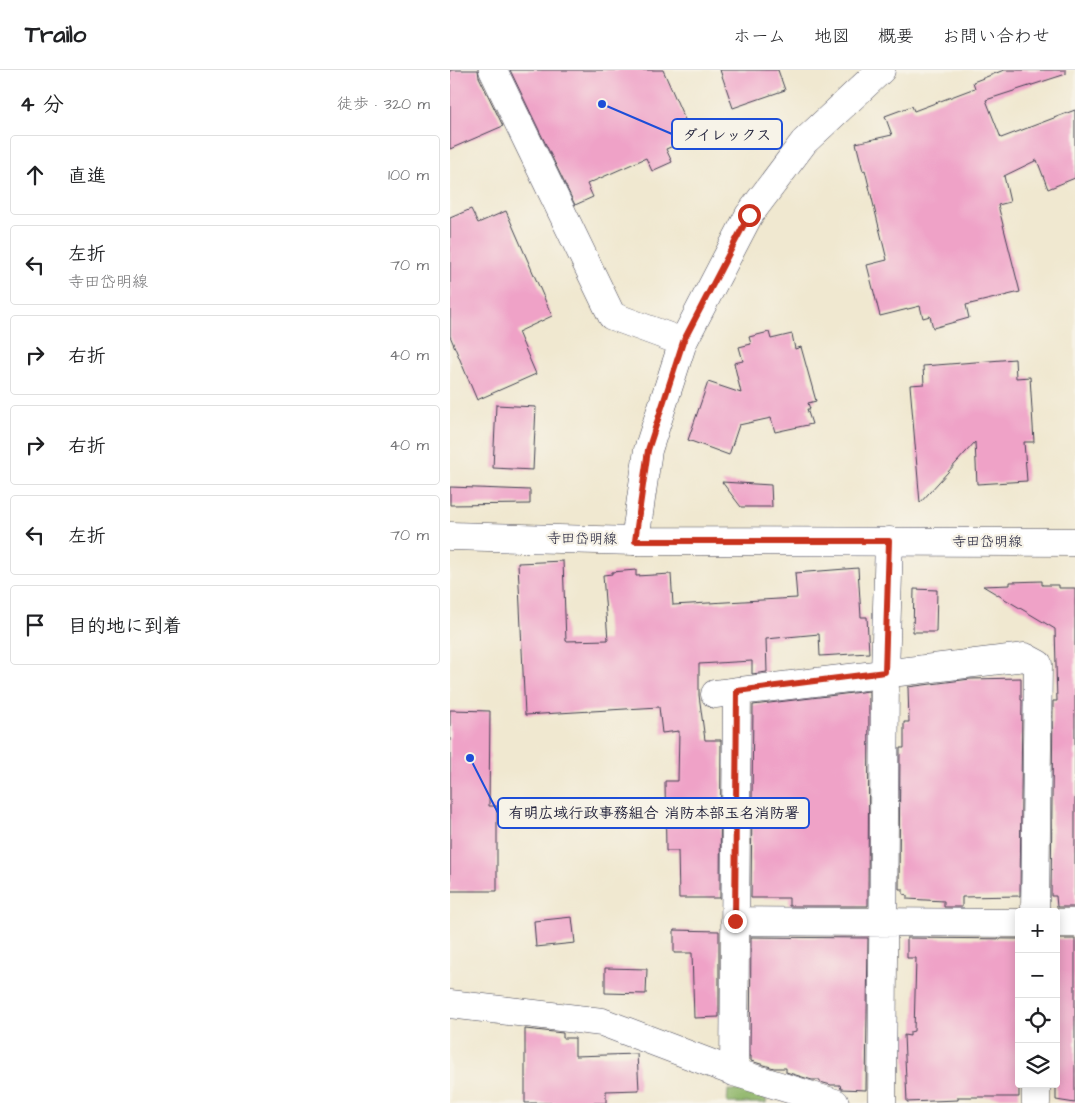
<!DOCTYPE html>
<html lang="ja">
<meta charset="utf-8">
<style>
body{margin:0;font-family:"Architects Daughter","Klee One",sans-serif;background:#f2f2f2;color:#202124}
.controls{position:absolute;right:15px;bottom:15px;display:grid;overflow:hidden;border-radius:5px;box-shadow:0 2px 12px #0003}
.controls button{width:45px;height:45px;display:grid;place-items:center;padding:0;border:0;border-bottom:1px solid #e0e0e0;background:#fff;color:#202124;font:25px sans-serif}
.stop{position:absolute;width:15px;height:15px;margin:-11px;border:4px solid #c8321e;border-radius:50%;background:#fff}
.stop.end{background:#c8321e;border-color:#fff;box-shadow:0 1px 5px #0008}
.list{margin:0;padding:0;list-style:none}
h2{display:flex;justify-content:space-between;align-items:center;height:65px;margin:0;padding:0 20px;font-size:21px}
h2 small{font-size:16px;font-weight:400;color:#757577}
.list li{display:grid;grid-template-columns:32px 1fr auto;gap:15px;align-items:center;box-sizing:border-box;height:80px;margin:0 10px 10px;padding:0 10px;border:1px solid #e0e0e0;border-radius:5px}
.list b{display:block;font-size:19px;white-space:nowrap}
.list p{margin:0;font-size:16px;white-space:nowrap;color:#757577}
.list em{font-size:16px;font-style:normal;color:#757577}
.icon{flex:none;width:28px;height:28px;fill:none;stroke:currentColor;stroke-width:2;stroke-linecap:round;stroke-linejoin:round}
.map{position:relative;flex:none;width:625px;height:1033px;overflow:hidden}
header{display:flex;align-items:center;gap:30px;box-sizing:border-box;height:70px;padding:0 25px;background:#fff;border-bottom:1px solid #e0e0e0}
header strong{font-size:24px}
nav{display:flex;gap:28px;margin-inline-start:auto;font-size:18px}
main{display:flex}
aside{flex:1;background:#fff}
.map>svg:first-child{display:block}
.forest{fill:#92b86d;stroke:#5a6d54}
.building{fill:#efa2c7}
.lines{fill:none;stroke-linecap:round;stroke-linejoin:round}
.minor-casing{stroke:#414051;stroke-width:29}
.major-casing{stroke:#414051;stroke-width:29}
.minor{stroke:#fff;stroke-width:28}
.major{stroke:#fff;stroke-width:28}
.route{stroke:#c8321e;stroke-width:6}
.labels{text-anchor:middle;dominant-baseline:central;stroke-width:4.5;stroke-linejoin:round;paint-order:stroke}
.street-label{font-size:14px;fill:#22223b;stroke:#f7f3e8}
.leader{fill:none;stroke:#1d4ed8;stroke-width:2}
.callout-dot{fill:#1d4ed8;stroke:#f7f3e8;stroke-width:2}
.callout{fill:#f7f3e8;stroke:#1d4ed8;stroke-width:2}
.callout-label{font-size:15px;text-anchor:middle;font-weight:bold;fill:#22223b}
</style>
<header>
<strong>Trailo</strong>
<nav><a>ホーム</a><a>地図</a><a>概要</a><a>お問い合わせ</a></nav>
</header>
<main>
<aside>
<h2>4 分<small>徒歩 · 320 m</small></h2>
<ul class="list">
<li><svg class="icon" aria-label="ahead" viewBox="0 0 24 24"><path d="M12 20V5M6 11l6-6 6 6"/></svg><div><b>直進</b></div><em>100 m</em></li>
<li><svg class="icon" aria-label="left" viewBox="0 0 24 24"><path d="M17 20v-9H6M10 6l-5 5 5 5"/></svg><div><b>左折</b><p>寺田岱明線</p></div><em>70 m</em></li>
<li><svg class="icon" aria-label="right" viewBox="0 0 24 24"><path d="M7 20v-9h11M14 6l5 5-5 5"/></svg><div><b>右折</b></div><em>40 m</em></li>
<li><svg class="icon" aria-label="right" viewBox="0 0 24 24"><path d="M7 20v-9h11M14 6l5 5-5 5"/></svg><div><b>右折</b></div><em>40 m</em></li>
<li><svg class="icon" aria-label="left" viewBox="0 0 24 24"><path d="M17 20v-9H6M10 6l-5 5 5 5"/></svg><div><b>左折</b></div><em>70 m</em></li>
<li><svg class="icon" aria-label="arrive" viewBox="0 0 24 24"><path d="M6 21V4h12l-3 4 3 4H6"/></svg><div><b>目的地に到着</b></div></li>
</ul>
</aside>
<div class="map">
<svg width="625" height="1033" viewBox="0 0 625 1033">
<rect width="100%" height="100%" fill="#f7f3e8"/>
<filter id="ink" filterUnits="userSpaceOnUse"><feTurbulence type="fractalNoise" baseFrequency=".02" numOctaves="2"/><feDisplacementMap in="SourceGraphic" scale="10" xChannelSelector="R" yChannelSelector="G"/><feConvolveMatrix kernelMatrix="1 2 1 2 8 2 1 2 1" color-interpolation-filters="sRGB"/></filter>
<filter id="wash" filterUnits="userSpaceOnUse"><feTurbulence type="fractalNoise" baseFrequency=".0096" numOctaves="4" result="noise"/><feDisplacementMap in="SourceGraphic" scale="20" xChannelSelector="R" yChannelSelector="G"/><feGaussianBlur stdDeviation="1.12" result="paint"/><feColorMatrix in="noise" values="0 0 0 0 0 0 0 0 0 0 0 0 0 0 0 0 0 1.4 0 .05"/><feComposite in="paint" operator="in"/></filter>
<g filter="url(#wash)">
<rect width="100%" height="100%" fill="#f0e8d0"/>
<!-- forest -->
<path class="forest" d="M278,1020L294,1021L317,1030L316,1033H277Z"/>
<g id="blocks">
<!-- building -->
<path class="building" d="M0,0H28L29,7L53,56L0,79Z
M60,0H213L243,68L216,79L222,92L202,101L196,88L137,114L143,127L125,135Z
M270,0H328L335,20L283,38Z
M554,0H616V4L536,30L551,68L625,40V108L598,119L587,90L554,106L560,132L548,135L570,222L516,235L519,248L483,258L480,246L473,248L470,236L430,246L417,195L437,190L415,100L413,101L406,73L442,65L435,46L462,36L464,41L525,18L523,12Z
M21,139L28,153L56,141L102,246L68,262L86,304L27,330L0,266V148Z
M319,262L321,269L342,264L345,279L351,277L366,331L358,333L360,339H357L362,354L325,362L321,348L289,355L279,385L238,370L258,312L291,323L284,293L293,291L289,277L301,274L299,267Z
M565,289L566,308L580,307L584,372H574L577,411L527,414L525,372L470,433L460,315L474,314L473,296Z
M46,335L86,337L83,400L43,398Z
M272,412L321,415L322,437H291Z
M0,417L80,420V434L0,435Z
M113,491L116,571L158,570L153,505L162,504V502L186,500V506L221,504L223,535L347,528L345,503L408,498L411,547H417L419,583L370,586L369,564L316,569L317,602L302,604V591L249,594V625L255,670H271L270,828H229L228,781H216L215,711H228L229,661L212,663L209,637L75,645L68,493Z
M592,511V515H609V518H625V837H607L606,826H601L603,631H607L605,559L533,516L560,515V512Z
M464,519L487,520L486,562H463Z
M571,608V630H572L570,826L512,827V837H494V831L457,829V825L453,824V819H449L450,678H454V652H459L458,617L520,609Z
M419,621L418,836H339V828H301L303,635Z
M0,640L40,641L39,736H47V821H0Z
M122,847L125,873L86,877L84,851Z
M224,860L269,861V947L244,948L242,883H224Z
M301,867L418,868L416,1020L391,1019L390,1015H381L370,1012V1010H362L336,1002V998H324L301,991V986H300Z
M457,868L569,869V1027H508V1030L457,1032L454,965L460,966V962L464,961L466,888H457Z
M606,869H625V1033L606,1030Z
M155,898L197,899L196,924L155,923Z
M75,959L113,963V968H125V986L187,984L189,1020L156,1021V1033H75Z"/>
</g>
</g>
<g filter="url(#ink)">
<use href="#blocks" fill-opacity="0" stroke="#414051" stroke-width="1"/>
<g class="lines">
<!-- minor casing -->
<g class="minor-casing">
<path id="minor" d="M43,0L162,246L233,272
M185,471L198,380L233,272L299,145L354,72L431,0
M265,624L575,587L588,594L585,842
M285,851L569,853
M606,853H625
M0,934L152,952L284,1002L385,1033
M284,1002L287,621
M586,1014V1033
M432,1033L435,603L439,471"/>
</g>
<!-- major casing -->
<g class="major-casing">
<path id="major" d="M0,466L185,471L625,472"/>
</g>
<!-- minor -->
<use href="#minor" class="minor"/>
<!-- major -->
<use href="#major" class="major"/>
</g>
</g>
<g class="lines" filter="url(#ink)">
<!-- route -->
<path class="route" d="M285,851L287,621L435,602L439,471H185L198,380L233,272L299,145"/>
</g>
<g class="labels">
<!-- street labels -->
<g class="street-label">
<text transform="translate(132 469) rotate(1)">寺田岱明線</text>
<text x="537" y="472">寺田岱明線</text>
</g>
</g>
<!-- callouts -->
<path class="leader" d="M152 34L222 64M20 688L48 743"/>
<g class="callout-dot">
<circle cx="152" cy="34" r="5"/>
<circle cx="20" cy="688" r="5"/>
</g>
<g class="callout">
<rect x="222" y="49" width="110" height="30" rx="5"/>
<rect x="48" y="728" width="311" height="30" rx="5"/>
</g>
<g class="callout-label">
<text x="277" y="70">ダイレックス</text>
<text x="204" y="748">有明広域行政事務組合 消防本部玉名消防署</text>
</g>
</svg>
<div class="controls">
<button>+</button>
<button>−</button>
<button><svg class="icon" aria-label="locate" viewBox="0 0 24 24"><circle cx="12" cy="12" r="6"/><path d="M12 2v4M12 18v4M2 12h4M18 12h4"/></svg></button>
<button><svg class="icon" aria-label="layers" viewBox="0 0 24 24"><path d="M12 4l9 5-9 5-9-5zM3 14l9 5 9-5"/></svg></button>
</div>
<div class="stop" style="left:299px;top:145px"></div>
<div class="stop end" style="left:285px;top:851px"></div>
</div>
</main>
